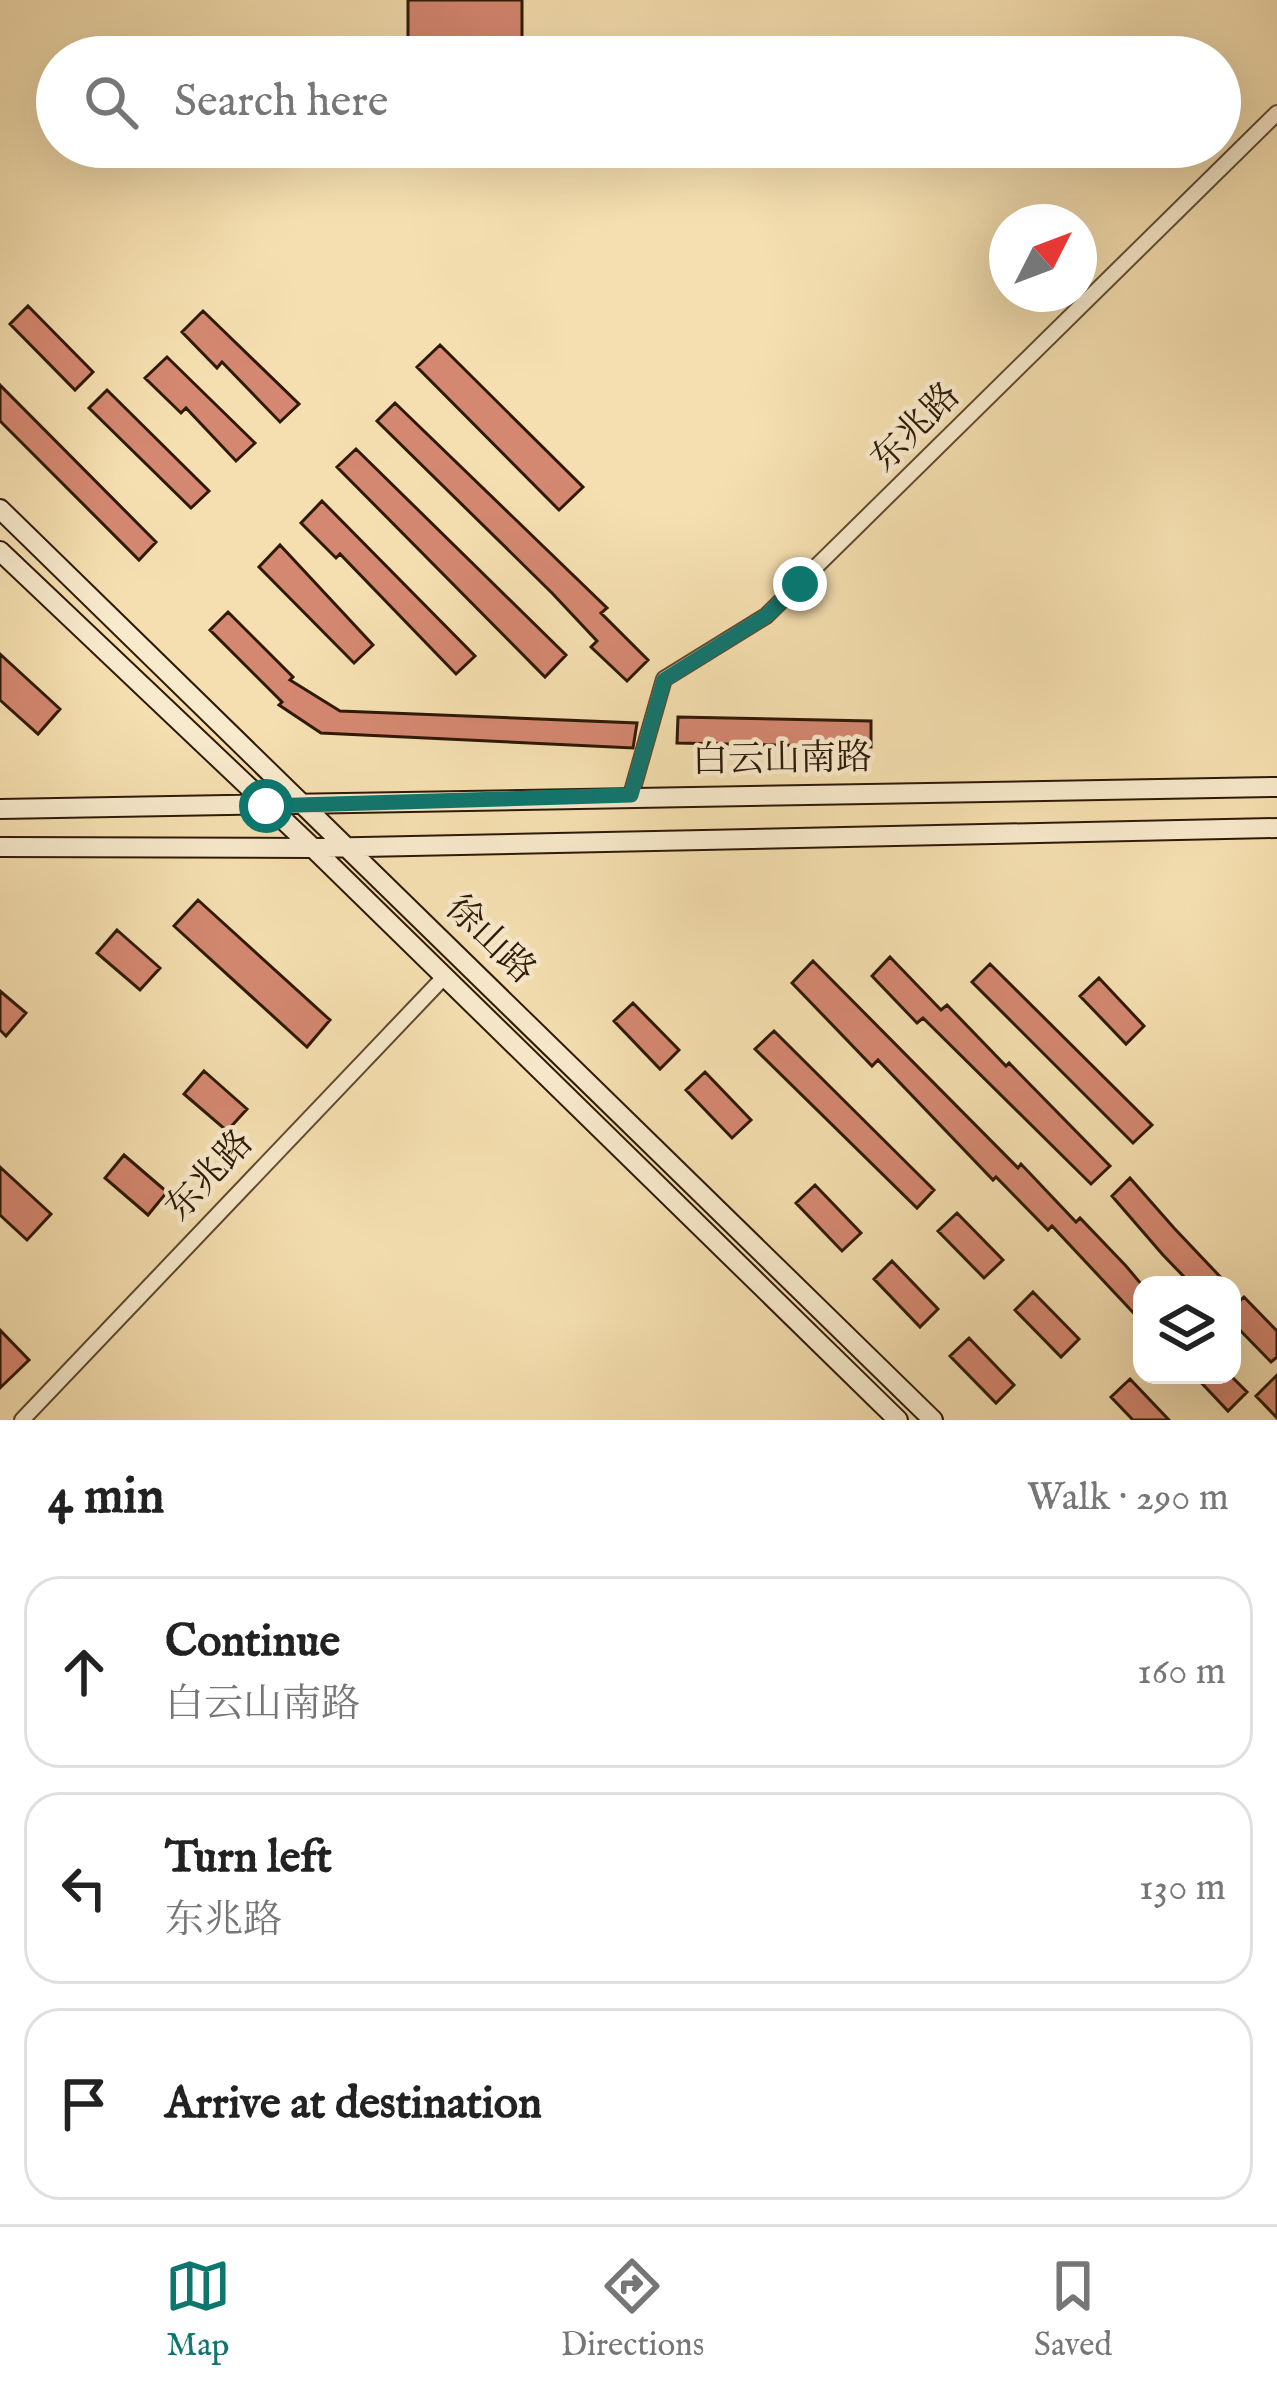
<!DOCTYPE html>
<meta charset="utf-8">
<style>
body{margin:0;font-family:"IM FELL English","Noto Serif SC",serif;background:#f6f6f6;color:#222}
.controls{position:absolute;right:36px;bottom:36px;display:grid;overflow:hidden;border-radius:24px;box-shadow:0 12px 48px #0002}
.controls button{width:108px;height:108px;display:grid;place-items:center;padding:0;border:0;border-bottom:3px solid #e0e0e0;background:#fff;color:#222;font:60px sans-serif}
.compass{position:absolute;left:989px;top:204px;width:108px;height:108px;border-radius:50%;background:#fff;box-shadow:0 12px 48px #0002;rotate:48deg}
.stop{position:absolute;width:36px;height:36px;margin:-27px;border:9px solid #0f766e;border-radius:50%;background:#fff}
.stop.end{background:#0f766e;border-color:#fff;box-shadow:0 3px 12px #0008}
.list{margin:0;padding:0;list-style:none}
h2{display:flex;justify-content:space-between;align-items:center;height:156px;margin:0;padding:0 48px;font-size:51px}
h2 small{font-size:39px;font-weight:400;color:#767676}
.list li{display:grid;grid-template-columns:78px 1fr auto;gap:36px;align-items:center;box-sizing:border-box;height:192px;margin:0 24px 24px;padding:0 24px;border:3px solid #e0e0e0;border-radius:36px}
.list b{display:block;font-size:45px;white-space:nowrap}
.list p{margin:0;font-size:39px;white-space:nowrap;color:#767676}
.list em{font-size:39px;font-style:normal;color:#767676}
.icon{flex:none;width:66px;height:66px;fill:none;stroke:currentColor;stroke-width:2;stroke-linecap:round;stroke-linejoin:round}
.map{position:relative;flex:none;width:1277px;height:1420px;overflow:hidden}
.search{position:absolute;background:#fff;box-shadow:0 12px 48px #0002;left:36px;right:36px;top:36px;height:132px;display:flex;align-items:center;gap:30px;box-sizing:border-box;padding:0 42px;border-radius:66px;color:#767676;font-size:45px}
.sheet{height:804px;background:#fff}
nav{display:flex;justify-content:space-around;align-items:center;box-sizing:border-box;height:168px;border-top:3px solid #e0e0e0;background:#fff;font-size:33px;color:#767676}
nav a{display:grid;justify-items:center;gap:6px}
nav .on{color:#0f766e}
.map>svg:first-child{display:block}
.building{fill:#d58871;stroke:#2e1906;stroke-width:3}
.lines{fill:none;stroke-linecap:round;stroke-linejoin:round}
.street-casing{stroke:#604a30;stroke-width:18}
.secondary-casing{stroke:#2e1906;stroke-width:22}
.street{stroke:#f8eacc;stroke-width:14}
.secondary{stroke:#f8eacc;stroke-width:18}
.route{stroke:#0f766e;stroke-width:15}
.labels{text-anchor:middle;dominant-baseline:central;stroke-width:9;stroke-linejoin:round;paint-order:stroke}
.street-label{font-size:36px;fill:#2e1906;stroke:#f8eacc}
</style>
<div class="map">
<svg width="1277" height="1420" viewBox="0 0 1277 1420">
<rect width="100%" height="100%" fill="#f5dfb0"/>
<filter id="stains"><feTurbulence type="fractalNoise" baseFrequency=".00167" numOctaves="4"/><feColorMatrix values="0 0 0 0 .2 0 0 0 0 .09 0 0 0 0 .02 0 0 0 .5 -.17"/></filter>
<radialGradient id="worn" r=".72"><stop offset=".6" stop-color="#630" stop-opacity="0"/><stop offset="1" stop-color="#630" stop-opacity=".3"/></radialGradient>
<!-- building -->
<path class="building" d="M408,0H522V45L408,44Z
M28,306L93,372L75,390L10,324Z
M203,311L299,404L280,422L222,362L217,368L182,332Z
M440,345L583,487L559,510L417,367Z
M167,357L255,443L236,461L186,408L181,413L145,378Z
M0,385L156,542L139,560L0,421Z
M107,390L209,491L191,508L89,408Z
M395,403L607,608L601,613L648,660L627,681L591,647L597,641L552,593L377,421Z
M356,449L566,655L545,677L337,467Z
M322,501L475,656L456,674L340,554L336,558L301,523Z
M280,545L373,645L354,663L259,567Z
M228,612L293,677L290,680L340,711L637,723L633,748L321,733L279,705L282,702L210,630Z
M0,654L60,709L38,734L0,700Z
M678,717L871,721V747L677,743Z
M198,900L330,1020L307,1047L174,926Z
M117,930L160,968L140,990L97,953Z
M890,957L941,1010L947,1005L1006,1066L1009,1063L1110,1166L1091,1184L923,1018L917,1023L872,976Z
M813,961L1018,1168L1021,1164L1076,1222L1080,1218L1126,1266L1142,1285V1322L1052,1226L1048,1230L996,1177L993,1180L878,1060L872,1066L792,983Z
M990,964L1152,1125L1133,1143L972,982Z
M1099,978L1144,1026L1126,1044L1080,996Z
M0,991L26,1013L6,1036L0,1030Z
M633,1003L679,1050L660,1069L614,1021Z
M774,1031L934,1190L917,1208L755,1049Z
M204,1071L247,1109L227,1131L184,1094Z
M705,1072L751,1120L732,1138L686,1090Z
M124,1155L167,1192L148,1215L105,1178Z
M0,1167L51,1214L27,1240L0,1215Z
M1130,1178L1174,1228L1228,1285H1192L1163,1255L1112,1196Z
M815,1185L861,1233L842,1251L796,1203Z
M957,1213L1003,1260L984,1278L938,1231Z
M892,1261L938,1309L920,1327L874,1279Z
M1033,1292L1079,1339L1061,1357L1015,1310Z
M1244,1297L1277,1331V1357L1271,1362L1232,1322V1308Z
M0,1330L29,1360L0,1388Z
M969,1338L1014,1385L996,1403L950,1356Z
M1194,1375H1230L1247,1392L1228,1411Z
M1277,1375V1418L1256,1396Z
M1130,1379L1169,1420H1133L1111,1397Z"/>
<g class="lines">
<!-- street casing -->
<g class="street-casing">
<path id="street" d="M631,795L664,679L766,616L1277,113
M22,1420L445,976"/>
</g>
<!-- secondary casing -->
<g class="secondary-casing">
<path id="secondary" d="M0,509L933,1420
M0,551L313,848L898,1420
M0,809L1277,787
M0,847L313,848L1277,828"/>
</g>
<!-- street -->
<use href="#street" class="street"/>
<!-- secondary -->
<use href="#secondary" class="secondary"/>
</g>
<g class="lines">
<!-- route -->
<path class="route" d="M266,806L631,795L664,680L766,616L800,584"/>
</g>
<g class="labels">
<!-- street labels -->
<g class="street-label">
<text transform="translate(916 428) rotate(-45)">东兆路</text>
<text transform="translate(782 760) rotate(-1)">白云山南路</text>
<text transform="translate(490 940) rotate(44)">徐山路</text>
<text transform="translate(210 1176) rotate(-47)">东兆路</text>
</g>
</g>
<rect width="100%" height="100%" filter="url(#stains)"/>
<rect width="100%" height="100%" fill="url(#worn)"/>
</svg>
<div class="controls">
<button><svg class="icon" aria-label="layers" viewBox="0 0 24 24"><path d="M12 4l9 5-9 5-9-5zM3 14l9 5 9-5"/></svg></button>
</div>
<svg class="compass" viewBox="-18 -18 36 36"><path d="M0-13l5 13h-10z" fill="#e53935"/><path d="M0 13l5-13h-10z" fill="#767676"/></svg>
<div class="stop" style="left:266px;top:806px"></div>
<div class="stop end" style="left:800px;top:584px"></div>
<div class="search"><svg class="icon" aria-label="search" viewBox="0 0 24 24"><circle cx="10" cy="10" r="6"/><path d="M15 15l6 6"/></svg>Search here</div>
</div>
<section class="sheet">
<h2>4 min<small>Walk · 290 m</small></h2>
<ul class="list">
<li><svg class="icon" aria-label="ahead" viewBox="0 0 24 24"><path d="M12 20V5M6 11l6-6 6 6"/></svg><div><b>Continue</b><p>白云山南路</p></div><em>160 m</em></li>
<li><svg class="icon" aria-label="left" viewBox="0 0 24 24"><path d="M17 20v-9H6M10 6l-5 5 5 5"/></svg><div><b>Turn left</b><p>东兆路</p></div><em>130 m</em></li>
<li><svg class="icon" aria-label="arrive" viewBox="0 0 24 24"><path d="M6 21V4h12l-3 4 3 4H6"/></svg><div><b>Arrive at destination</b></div></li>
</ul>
</section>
<nav>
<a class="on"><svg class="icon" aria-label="map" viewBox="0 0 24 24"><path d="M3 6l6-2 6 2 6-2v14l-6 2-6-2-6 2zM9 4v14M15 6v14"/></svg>Map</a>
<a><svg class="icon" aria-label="directions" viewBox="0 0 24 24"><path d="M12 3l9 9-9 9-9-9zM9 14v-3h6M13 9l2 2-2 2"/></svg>Directions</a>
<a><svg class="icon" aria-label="saved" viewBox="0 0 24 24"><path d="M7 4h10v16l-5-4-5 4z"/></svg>Saved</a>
</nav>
